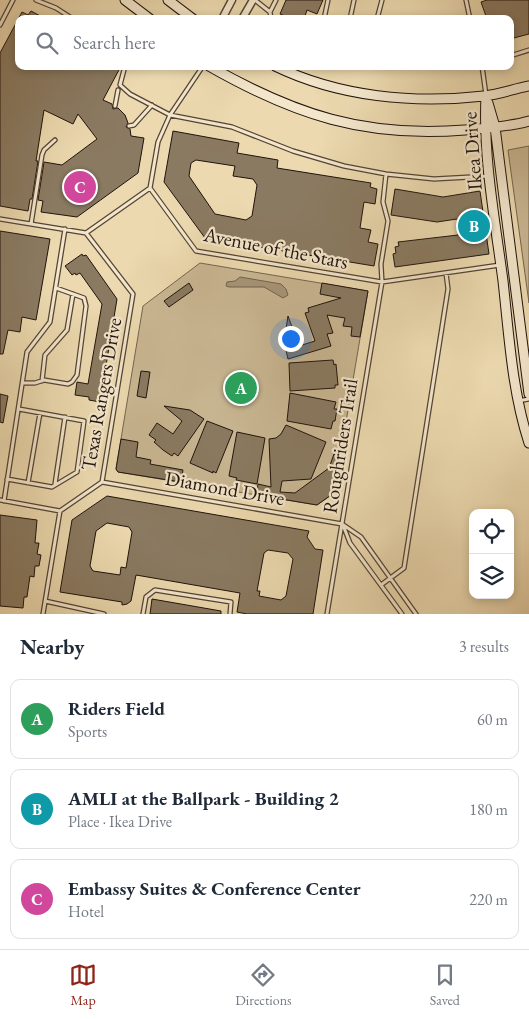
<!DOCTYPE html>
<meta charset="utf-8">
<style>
body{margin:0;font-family:"EB Garamond",serif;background:#f6f6f7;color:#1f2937}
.controls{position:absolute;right:15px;bottom:15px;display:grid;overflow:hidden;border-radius:10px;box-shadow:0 2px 8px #0003}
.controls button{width:45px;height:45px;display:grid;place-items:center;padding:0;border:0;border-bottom:1px solid #e0e1e3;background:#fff;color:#1f2937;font:25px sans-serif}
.you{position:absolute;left:290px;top:338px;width:18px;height:18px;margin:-12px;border:4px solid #fff;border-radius:50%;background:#1a73e8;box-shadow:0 0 0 8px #1a73e833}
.badge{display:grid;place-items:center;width:32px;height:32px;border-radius:50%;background:#8f2418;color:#fff;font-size:16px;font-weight:700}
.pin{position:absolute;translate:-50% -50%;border:2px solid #fff;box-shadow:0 1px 5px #0006}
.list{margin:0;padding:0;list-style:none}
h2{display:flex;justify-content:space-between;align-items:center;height:65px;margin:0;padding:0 20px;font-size:21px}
h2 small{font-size:16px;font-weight:400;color:#747a83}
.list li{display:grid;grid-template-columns:32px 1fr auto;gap:15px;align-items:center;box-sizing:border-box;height:80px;margin:0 10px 10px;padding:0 10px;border:1px solid #e0e1e3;border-radius:10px}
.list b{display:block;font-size:19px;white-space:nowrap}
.list p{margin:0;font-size:16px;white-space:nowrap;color:#747a83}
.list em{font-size:16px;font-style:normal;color:#747a83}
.icon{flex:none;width:28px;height:28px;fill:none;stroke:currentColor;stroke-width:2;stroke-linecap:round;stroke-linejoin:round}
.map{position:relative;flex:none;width:529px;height:614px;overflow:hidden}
.search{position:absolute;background:#fff;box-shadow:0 2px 8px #0003;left:15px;right:15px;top:15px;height:55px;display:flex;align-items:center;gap:12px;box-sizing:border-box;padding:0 18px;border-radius:10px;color:#747a83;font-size:19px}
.sheet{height:335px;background:#fff}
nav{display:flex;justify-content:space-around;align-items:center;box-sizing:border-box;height:70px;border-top:1px solid #e0e1e3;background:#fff;font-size:14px;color:#747a83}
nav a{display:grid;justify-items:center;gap:2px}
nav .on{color:#8f2418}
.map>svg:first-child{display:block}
.green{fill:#c9b793;stroke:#746550}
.water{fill:#a79678;stroke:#71624d}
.building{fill:#8a7a61;stroke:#20130c;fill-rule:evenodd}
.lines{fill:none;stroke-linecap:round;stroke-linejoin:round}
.lane-casing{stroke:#534435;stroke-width:5.5}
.street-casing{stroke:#534435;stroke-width:9}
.secondary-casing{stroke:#20130c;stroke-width:11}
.lane{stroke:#f3e6cb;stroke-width:3}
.street{stroke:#f3e6cb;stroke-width:6}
.secondary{stroke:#f3e6cb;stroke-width:9}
.labels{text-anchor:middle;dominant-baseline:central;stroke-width:4.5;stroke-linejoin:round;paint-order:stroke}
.street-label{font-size:20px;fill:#20130c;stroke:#f3e6cb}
</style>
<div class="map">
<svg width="529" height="614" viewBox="0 0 529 614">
<rect width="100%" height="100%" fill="#ecd9af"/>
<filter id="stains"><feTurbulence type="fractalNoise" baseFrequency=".004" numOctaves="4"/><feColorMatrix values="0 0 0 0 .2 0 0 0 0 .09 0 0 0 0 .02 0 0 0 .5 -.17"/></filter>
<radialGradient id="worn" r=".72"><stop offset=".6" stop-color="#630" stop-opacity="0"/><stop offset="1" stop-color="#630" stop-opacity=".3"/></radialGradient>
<!-- green -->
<path class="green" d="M529,146V303L508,150Z
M200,263L368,291L334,493L317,505L118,472L116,469L143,306Z"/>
<!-- water -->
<path class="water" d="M240,277L281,284L286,289L288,295L283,298L264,287H229L226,286L227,282L235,281Z"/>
<!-- building -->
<path class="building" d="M286,0H323L317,14L307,10L304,19H292L280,14Z
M487,0H529V34L510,39V19H487L481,2Z
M31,11L46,19H19V66H121L103,100L112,104L113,109L118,108L125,115L128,123L126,127L130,129L131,136L144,138L138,173L77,217L41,212L43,201L38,200L44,162L62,165L97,139L78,114L73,124L44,110L36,161H38L32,199H30L28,211L0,206V53L22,12L28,15Z
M173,131L239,143L237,153L278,160L277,168L371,183L370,187L377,189L375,204L364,202L360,228L371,230L368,242L378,244L374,266L205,238L164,182ZM196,160L235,166L233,176L253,179L257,185L252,216L246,220L215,214L189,176L191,163Z
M395,189L443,197L480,191L489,254L395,267L393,254L396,253L395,247L399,246L398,242L458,235L462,229L461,223L457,219L437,222L391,215Z
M0,231L50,239L36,320L22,317L20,332L8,330L3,354H0Z
M82,254L83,256L86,255L117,299L100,402L89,400V397L75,395L77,382L88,384L102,304L80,273L76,275L75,273L72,275L65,266Z
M189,283L193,290L169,307L164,301Z
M322,283L368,291L360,337L351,336L352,327L343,326L345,318L327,315L333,333L327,334L331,346L288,359L284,342L288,316L299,346L315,341L305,313L309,312L308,308L341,298L320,294Z
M333,360L334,365L336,364L338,385H335V388L290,391L289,363Z
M141,371L150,372L146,398L137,396Z
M290,393L336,402L334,409H337L335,421H333L331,429L287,421Z
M0,394L8,396L3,423L0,422Z
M164,406L190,410L204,419L178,456L174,453L172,456L163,450L154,442L156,440L149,435L157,423L173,434L182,421Z
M207,421L233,431L216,473L213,471V473L190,463Z
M286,425L326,442L311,479L282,481L280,492L295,493L329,468L334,454L340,455L334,493L317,505L257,495L258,484L271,487L269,439L276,438L281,434Z
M237,432L265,438L257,484L236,480L237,478L229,476Z
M121,439L138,442L136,457L151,460L150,464L183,470L181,482L118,472L116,469Z
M107,496L309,531L307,537L315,549L323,550L313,614H247L237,612L240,593L136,575L131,601L127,604L122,605V602L60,592L72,520ZM107,523L129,527L132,532L126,568L121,567L120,575L93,571L90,566L96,531ZM268,550L288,553L293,559L286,596L281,600L259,596L260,591H257L264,553Z
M0,515L37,520L35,543H39L37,554L41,555L39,566H35L34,577L30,576L27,597H24L23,608L0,606Z
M152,599L221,611V614H150Z"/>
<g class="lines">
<!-- lane casing -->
<g class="lane-casing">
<path id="lane" d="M36,0L56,8L73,19
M255,0L270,12L271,19
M466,0L470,19
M270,12L276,0
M324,19L328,0
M350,19L354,0
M377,19L382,0
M0,25L13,0
M510,56L529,50
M125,66L120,85L130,94L170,115L232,127L293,151L344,166L386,174L434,179L489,176
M482,66L486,95
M115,106L118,90
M129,126L134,125L152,105
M150,188L196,251L382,282L500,265
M150,188L158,142L170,115L203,66
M0,219L86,233L150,188
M31,224L42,155L44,150L55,140
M42,381L45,355L67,330L73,294
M23,383H35L44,380L68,384L72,382L77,375L86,306L84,298L56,288
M518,401L529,399
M7,479L52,487L77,472L84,421L19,409
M102,482L342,524L361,537L416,614
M28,483L40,413
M55,484L65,417
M0,500L60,511
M4,501L27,352L50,322L65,229
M343,525L350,543L402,614
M381,585L404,568L448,289L446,273
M45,601L104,614
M43,614L60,511L102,482L133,294L86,233
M143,614L146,597L155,590L231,602L230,614
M327,614L382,282L381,264L388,221L383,202L386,174"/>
</g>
<!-- street casing -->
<g class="street-casing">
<path id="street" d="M222,19L232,0
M242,19L253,0"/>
</g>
<!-- secondary casing -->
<g class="secondary-casing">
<path id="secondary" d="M125,0L150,19
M168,0L193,19
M209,66C295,115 365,138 465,130C486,128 508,127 529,121
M275,66C339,97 414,104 484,96C499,94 514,89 529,86
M486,96C483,158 495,220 503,281C509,335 512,391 529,443
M488,103L495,127L529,394"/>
</g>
<!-- lane -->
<use href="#lane" class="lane"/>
<!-- street -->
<use href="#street" class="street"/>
<!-- secondary -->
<use href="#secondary" class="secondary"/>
</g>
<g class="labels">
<!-- street labels -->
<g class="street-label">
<text transform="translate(472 151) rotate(-94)">Ikea Drive</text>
<text transform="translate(276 248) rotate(11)">Avenue of the Stars</text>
<text transform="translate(101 394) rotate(-80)">Texas Rangers Drive</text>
<text transform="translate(340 446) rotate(-81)">Roughriders Trail</text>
<text transform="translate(225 488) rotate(10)">Diamond Drive</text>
</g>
</g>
<rect width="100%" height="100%" filter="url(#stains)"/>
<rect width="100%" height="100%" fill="url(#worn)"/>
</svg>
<div class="controls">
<button><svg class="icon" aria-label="locate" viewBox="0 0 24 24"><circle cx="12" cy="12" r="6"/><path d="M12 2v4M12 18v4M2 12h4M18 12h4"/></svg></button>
<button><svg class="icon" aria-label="layers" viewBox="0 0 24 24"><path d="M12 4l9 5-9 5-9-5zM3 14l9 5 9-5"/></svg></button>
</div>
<div class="you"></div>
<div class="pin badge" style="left:241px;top:388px;background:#2e9e5b">A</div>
<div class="pin badge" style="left:474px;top:226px;background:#0f9aa8">B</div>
<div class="pin badge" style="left:80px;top:187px;background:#d1479c">C</div>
<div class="search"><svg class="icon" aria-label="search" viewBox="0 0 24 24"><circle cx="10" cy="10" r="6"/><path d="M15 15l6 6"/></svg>Search here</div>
</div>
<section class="sheet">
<h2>Nearby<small>3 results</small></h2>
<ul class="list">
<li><span class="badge" style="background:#2e9e5b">A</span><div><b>Riders Field</b><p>Sports</p></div><em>60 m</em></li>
<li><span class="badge" style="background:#0f9aa8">B</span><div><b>AMLI at the Ballpark - Building 2</b><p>Place · Ikea Drive</p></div><em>180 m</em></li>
<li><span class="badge" style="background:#d1479c">C</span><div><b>Embassy Suites &amp; Conference Center</b><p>Hotel</p></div><em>220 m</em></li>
</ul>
</section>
<nav>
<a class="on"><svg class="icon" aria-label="map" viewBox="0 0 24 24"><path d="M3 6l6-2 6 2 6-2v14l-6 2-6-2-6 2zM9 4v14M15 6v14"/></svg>Map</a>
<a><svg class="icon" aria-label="directions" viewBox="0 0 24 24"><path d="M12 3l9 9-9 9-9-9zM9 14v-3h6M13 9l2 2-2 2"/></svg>Directions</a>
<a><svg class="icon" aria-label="saved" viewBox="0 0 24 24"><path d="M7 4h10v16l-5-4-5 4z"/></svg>Saved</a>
</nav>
